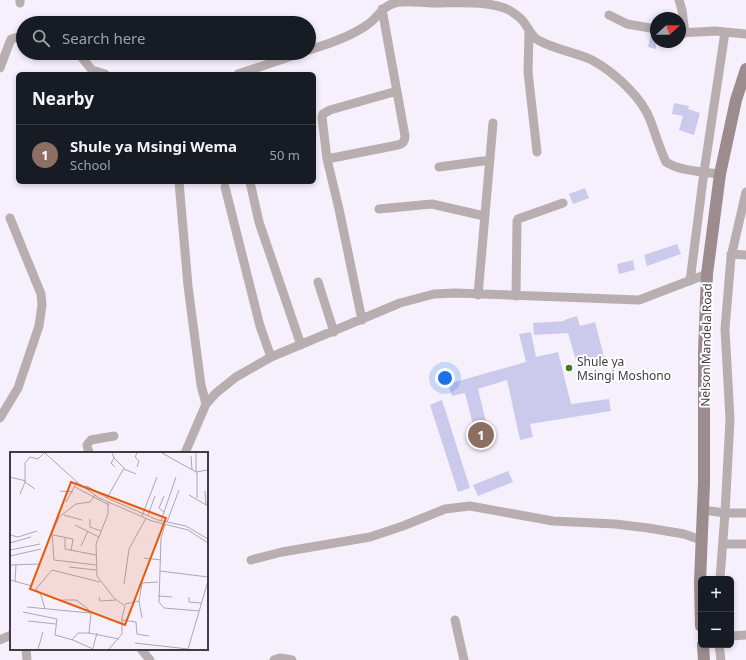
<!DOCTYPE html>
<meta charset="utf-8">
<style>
body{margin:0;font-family:"Noto Sans",sans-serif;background:#20242c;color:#f1f3f6}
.controls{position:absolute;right:12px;bottom:12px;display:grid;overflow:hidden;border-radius:6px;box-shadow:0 2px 6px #0003}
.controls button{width:36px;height:36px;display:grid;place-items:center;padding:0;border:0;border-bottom:1px solid #363941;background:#171b24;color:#f1f3f6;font:20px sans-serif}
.compass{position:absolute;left:650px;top:12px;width:36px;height:36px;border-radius:50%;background:#171b24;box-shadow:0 2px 6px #0003;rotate:69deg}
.you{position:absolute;left:445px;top:378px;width:14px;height:14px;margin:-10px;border:3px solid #fff;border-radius:50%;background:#1a73e8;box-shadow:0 0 0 6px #1a73e833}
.badge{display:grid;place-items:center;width:26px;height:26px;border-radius:50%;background:#3e7e1d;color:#fff;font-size:13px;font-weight:700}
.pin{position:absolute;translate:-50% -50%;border:2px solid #fff;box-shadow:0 1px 4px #0006}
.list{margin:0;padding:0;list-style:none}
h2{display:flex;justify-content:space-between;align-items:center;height:52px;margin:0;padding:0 16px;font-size:17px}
h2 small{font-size:13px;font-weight:400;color:#9ea1a6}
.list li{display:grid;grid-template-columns:26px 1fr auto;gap:12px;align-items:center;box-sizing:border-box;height:60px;padding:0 16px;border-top:1px solid #363941}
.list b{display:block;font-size:15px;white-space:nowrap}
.list p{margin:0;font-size:13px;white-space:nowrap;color:#9ea1a6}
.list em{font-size:13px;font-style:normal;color:#9ea1a6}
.icon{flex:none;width:22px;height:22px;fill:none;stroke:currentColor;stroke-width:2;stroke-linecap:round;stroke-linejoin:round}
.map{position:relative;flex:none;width:746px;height:660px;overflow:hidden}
.search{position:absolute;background:#171b24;box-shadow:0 2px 6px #0003;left:16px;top:16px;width:300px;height:44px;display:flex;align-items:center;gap:10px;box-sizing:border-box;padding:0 14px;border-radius:22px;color:#9ea1a6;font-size:15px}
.panel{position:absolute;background:#171b24;box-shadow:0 2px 6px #0003;left:16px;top:72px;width:300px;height:112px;border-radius:6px}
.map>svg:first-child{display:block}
.building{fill:#cccaec}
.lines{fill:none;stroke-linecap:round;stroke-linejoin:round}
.street{stroke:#b9aeaf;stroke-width:9}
.secondary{stroke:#9c8c8e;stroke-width:12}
.poi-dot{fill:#3e7e1d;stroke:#fff;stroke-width:1.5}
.labels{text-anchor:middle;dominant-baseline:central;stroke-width:4;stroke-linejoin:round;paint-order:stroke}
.street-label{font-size:12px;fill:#3e3b43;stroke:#fff}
.poi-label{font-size:12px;fill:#3e3b43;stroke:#fff;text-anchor:start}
.inset-road{fill:none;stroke:#aca8b2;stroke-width:1}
.view{fill:#e8590c;fill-opacity:0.15;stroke:#e8590c;stroke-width:2}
.inset-edge{fill:none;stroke:#3e3b43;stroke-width:2}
</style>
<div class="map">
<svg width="746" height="660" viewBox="0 0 746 660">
<rect width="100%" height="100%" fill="#f5f0fc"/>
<!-- building -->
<path class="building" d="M651,34L656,35V49L648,47Z
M674,103L689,106L688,109L700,113L694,135L679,130L683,116L672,114Z
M585,188L589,198L573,204L569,194Z
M677,244L681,254L647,266L644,255Z
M633,260L635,270L619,274L617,264Z
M577,316L580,326L595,322L605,361L593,364L591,360L577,364L568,333L534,335L533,323L565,321L564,320Z
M531,332L536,357L558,352L571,404L609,399L611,411L530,424L533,437L520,440L507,380L478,389L486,422L473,425L465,393L452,396L448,384L526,362L519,334Z
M442,400L470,488L458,492L430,405Z
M508,471L513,482L478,496L473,485Z"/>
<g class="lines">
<!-- street -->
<path class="street" d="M20,0V3
M679,0L682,10L685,33
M609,15L627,24L656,29
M529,32L528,72L537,152
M680,33L715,31L746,34
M309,50C329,44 350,37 367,25C378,18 382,6 395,3C407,0 421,3 434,3C457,3 488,0 509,10C514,13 519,16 523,21C528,27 531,36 538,40C553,49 575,52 592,60C614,72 643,98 651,122C656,136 660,149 666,162C679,171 704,172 720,174
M78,53L92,70L105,74
M0,68L11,39L18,37L23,38
M238,74L301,53
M327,159L398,145C403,144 405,141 405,136L382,9
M439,167L490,160
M179,182L188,286L201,385L206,404
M250,182L259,222L301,345
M225,187L260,326L271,357
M379,209L432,204L484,216
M731,254L746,255
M690,281L704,172L725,32
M318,282L334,332
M478,295L493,123
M516,296L517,221L518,219L563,203
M362,320L339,209L327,159L322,117L323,114L330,110L397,91
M0,418L18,388L39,326L42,305L41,294L10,218
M89,453L87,445L91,440L114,436
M185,453L206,404L216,393L236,377L271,357L400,303L434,294L455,293L639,300L707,274
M703,510L725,513H746
M723,544H746
M251,560L282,552L370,537L403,526L445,509L470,506L553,521L615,524L648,528L684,534L701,540
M720,579L725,513L730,419L725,329L731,257L746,192
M455,620L464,660
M731,636L746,635
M0,640L11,635
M719,645L721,660
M26,649L27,660
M141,649L150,660
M274,660L280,658L292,660"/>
<!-- secondary -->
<path class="secondary" d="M701,626L700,582L704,483V352L707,274L720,174L736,100L746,69
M703,645L704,660"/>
</g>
<!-- markers -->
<circle class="poi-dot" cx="569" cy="368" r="4"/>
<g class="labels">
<!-- street labels -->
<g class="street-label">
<text transform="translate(706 345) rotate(-89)">Nelson Mandela Road</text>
</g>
<!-- poi labels -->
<g class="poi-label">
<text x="577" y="361">Shule ya<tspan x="577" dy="14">Msingi Moshono</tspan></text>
</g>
</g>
<!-- overview -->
<g transform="translate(10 452)">
<rect width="198" height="198" fill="#f5f0fc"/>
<path class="inset-road" d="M35,1L67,30L89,46L142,69L178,78L198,91M102,1L104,6L101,11L105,15M152,1L186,20L198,18M181,4L182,18M127,15L129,9L125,5L127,1M114,17L126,22M186,20V1M187,20V46M0,25L16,29M15,30L25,37M65,35L99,53M74,36L77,34L99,47L148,68L176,74L198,87M50,39L63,40M195,39L196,53M10,42L15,30V11L20,5L28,7L34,1M85,43L80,50L66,52L49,65L42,81L44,108L86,113M179,43L198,54M154,44L149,56L154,60M97,46L114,16L104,6M56,50L67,30M98,50V62L86,92L87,124L104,146L115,154L112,166V182L99,197M54,63L72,68M138,63L145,44M132,64L147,25M80,67V75L91,79M151,69L166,25M157,70L169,38M65,73L89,85M155,73L151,86L149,150L154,156L189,159M0,83L8,85L27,79M43,83L63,87L61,99M55,85V97L86,103M0,91L21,85M71,94L78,79M0,98L30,92M0,104L31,97M134,106L151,108M0,113L29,112M59,115L86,118M150,119L198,125M0,128L22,134M5,129L6,113M114,132L119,97L136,66M148,144L162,145M89,145L90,149L106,148M179,145V150L191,151M52,148H66L77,156L81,162L79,181L109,187M129,149L132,166M115,152L129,149L132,131L148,130M17,155L80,161M35,157L31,143L26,137L42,118L90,130M13,160L47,167L45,183L63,188L83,197M112,168L126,170L127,182L139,184M18,169L46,172M62,188L68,181H80M125,191L178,197M83,196L87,181M28,197L33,180M178,197L198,129"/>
<path class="view" d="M61,30L156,66L115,173L20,137Z"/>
<rect width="198" height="198" class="inset-edge"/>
</g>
</svg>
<div class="controls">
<button>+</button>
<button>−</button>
</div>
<svg class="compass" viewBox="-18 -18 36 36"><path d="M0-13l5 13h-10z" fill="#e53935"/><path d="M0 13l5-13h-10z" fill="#9ea1a6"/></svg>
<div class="you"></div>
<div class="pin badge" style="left:481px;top:435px;background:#8d6e63">1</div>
<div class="search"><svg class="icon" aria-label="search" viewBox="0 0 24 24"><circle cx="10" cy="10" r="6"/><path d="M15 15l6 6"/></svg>Search here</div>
<section class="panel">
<h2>Nearby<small></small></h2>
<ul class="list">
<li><span class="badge" style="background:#8d6e63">1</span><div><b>Shule ya Msingi Wema</b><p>School</p></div><em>50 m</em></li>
</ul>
</section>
</div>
